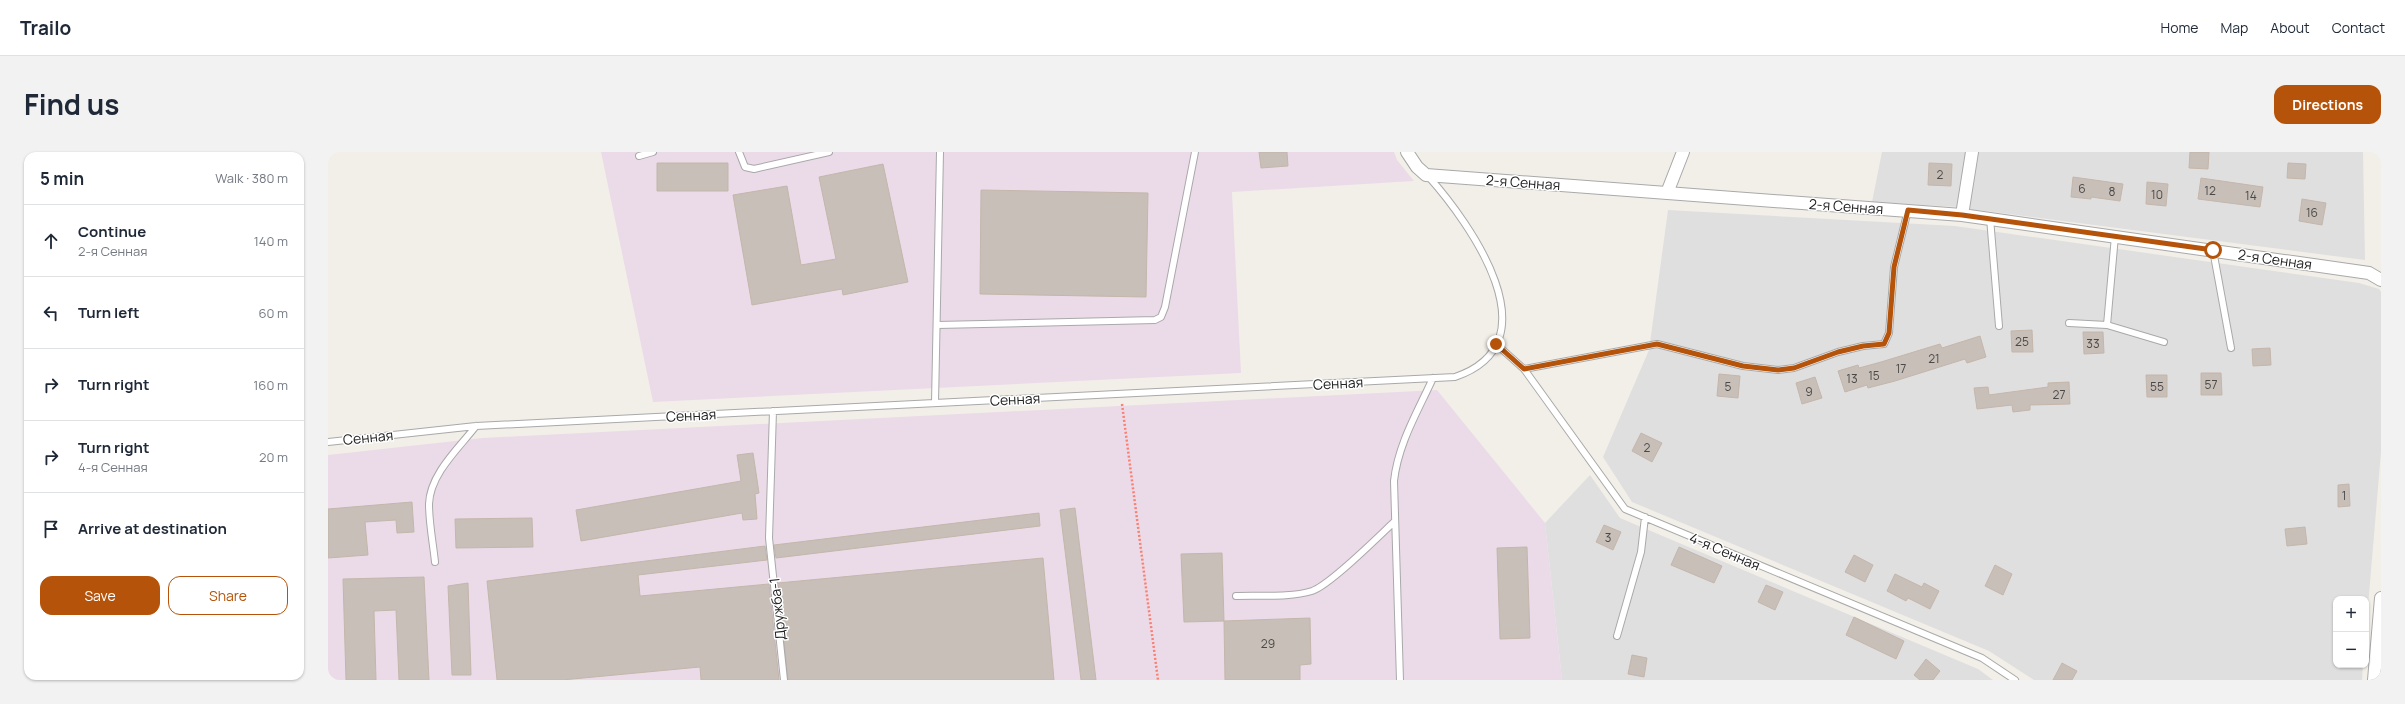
<!DOCTYPE html>
<meta charset="utf-8">
<style>
body{margin:0;font-family:Manrope,sans-serif;background:#f2f2f3;color:#1f2937}
.controls{position:absolute;right:12px;bottom:12px;display:grid;overflow:hidden;border-radius:8px;box-shadow:0 1px 3px #0004}
.controls button{width:36px;height:36px;display:grid;place-items:center;padding:0;border:0;border-bottom:1px solid #e0e1e3;background:#fff;color:#1f2937;font:20px sans-serif}
.stop{position:absolute;width:12px;height:12px;margin:-9px;border:3px solid #b45309;border-radius:50%;background:#fff}
.stop.end{background:#b45309;border-color:#fff;box-shadow:0 1px 4px #0008}
.list{margin:0;padding:0;list-style:none}
h2{display:flex;justify-content:space-between;align-items:center;height:52px;margin:0;padding:0 16px;font-size:17px}
h2 small{font-size:13px;font-weight:400;color:#747a83}
.list li{display:grid;grid-template-columns:26px 1fr auto;gap:12px;align-items:center;box-sizing:border-box;height:72px;padding:0 16px;border-top:1px solid #e0e1e3}
.list b{display:block;font-size:15px;white-space:nowrap}
.list p{margin:0;font-size:13px;white-space:nowrap;color:#747a83}
.list em{font-size:13px;font-style:normal;color:#747a83}
.actions{display:flex;gap:8px;padding:12px 16px}
.actions a{flex:1;padding:9px 0;border:1px solid #b45309;border-radius:12px;text-align:center;font-size:14px;color:#b45309}
.actions .main{background:#b45309;color:#fff}
.icon{flex:none;width:22px;height:22px;fill:none;stroke:currentColor;stroke-width:2;stroke-linecap:round;stroke-linejoin:round}
.map{position:relative;flex:none;width:2053px;height:528px;overflow:hidden;border-radius:12px}
header{display:flex;align-items:center;gap:24px;box-sizing:border-box;height:56px;padding:0 20px;background:#fff;border-bottom:1px solid #e0e1e3}
header strong{font-size:19px}
nav{display:flex;gap:22px;margin-inline-start:auto;font-size:14px}
.intro{display:flex;align-items:center;justify-content:space-between;box-sizing:border-box;height:96px;padding:0 24px}
h1{margin:0;font-size:28px}
.button{padding:10px 18px;border-radius:12px;background:#b45309;color:#fff;font-size:14px;font-weight:700}
main{display:flex;gap:24px;padding:0 24px}
aside{flex:1;background:#fff;border-radius:12px;box-shadow:0 1px 3px #0004}
.map>svg:first-child{display:block}
.residential{fill:#e0dfdf}
.industrial{fill:#ebdbe8}
.building{fill:#c7bfb8;stroke:#c4b6ab}
.lines{fill:none;stroke-linecap:round;stroke-linejoin:round}
.lane-casing{stroke:#a9a9a9;stroke-width:8}
.street-casing{stroke:#a9a9a9;stroke-width:14}
.path{stroke:#fa8072;stroke-width:2.5;stroke-dasharray:2 2;stroke-linecap:butt}
.lane{stroke:#fff;stroke-width:6}
.street{stroke:#fff;stroke-width:12}
.route{stroke:#b45309;stroke-width:5}
.labels{text-anchor:middle;dominant-baseline:central;stroke-width:3;stroke-linejoin:round;paint-order:stroke}
.number-label{font-size:12px;fill:#4b4948}
.street-label{font-size:14px;fill:#222;stroke:#fff}
</style>
<header>
<strong>Trailo</strong>
<nav><a>Home</a><a>Map</a><a>About</a><a>Contact</a></nav>
</header>
<div class="intro"><h1>Find us</h1><a class="button">Directions</a></div>
<main>
<aside>
<h2>5 min<small>Walk · 380 m</small></h2>
<ul class="list">
<li><svg class="icon" aria-label="ahead" viewBox="0 0 24 24"><path d="M12 20V5M6 11l6-6 6 6"/></svg><div><b>Continue</b><p>2-я Сенная</p></div><em>140 m</em></li>
<li><svg class="icon" aria-label="left" viewBox="0 0 24 24"><path d="M17 20v-9H6M10 6l-5 5 5 5"/></svg><div><b>Turn left</b></div><em>60 m</em></li>
<li><svg class="icon" aria-label="right" viewBox="0 0 24 24"><path d="M7 20v-9h11M14 6l5 5-5 5"/></svg><div><b>Turn right</b></div><em>160 m</em></li>
<li><svg class="icon" aria-label="right" viewBox="0 0 24 24"><path d="M7 20v-9h11M14 6l5 5-5 5"/></svg><div><b>Turn right</b><p>4-я Сенная</p></div><em>20 m</em></li>
<li><svg class="icon" aria-label="arrive" viewBox="0 0 24 24"><path d="M6 21V4h12l-3 4 3 4H6"/></svg><div><b>Arrive at destination</b></div></li>
</ul>
<div class="actions"><a class="main">Save</a><a>Share</a></div>
</aside>
<div class="map">
<svg width="2053" height="528" viewBox="0 0 2053 528">
<rect width="100%" height="100%" fill="#f2efe9"/>
<!-- residential -->
<path class="residential" d="M1554,0H1638L1630,55L1544,50Z
M1649,0H2035L2037,108L1641,57Z
M1340,58L1627,74L2031,131L2051,137L2053,140V300L2038,478V447H2008V513H2035L2034,528H1706L1661,499L1304,350L1275,305L1321,198Z
M1262,323L1292,366L1650,517L1665,528H1234L1217,371Z"/>
<!-- industrial -->
<path class="industrial" d="M273,0H1066L1069,8L1086,29L904,40L913,221L325,250Z
M1109,238L1217,371L1234,528H0V303L154,286Z"/>
<!-- building -->
<path class="building" d="M931,0H959L960,14L933,16Z
M1862,0H1881L1880,17L1861,16Z
M329,11H400V39H329Z
M1601,11L1624,12L1623,34L1600,33Z
M1960,11L1978,12L1977,27L1959,26Z
M555,12L580,130L515,143L514,137L424,153L405,43L459,34L473,113L508,107L491,25Z
M1745,25L1795,32L1792,49L1763,45V47L1743,45Z
M1873,26L1935,35L1932,55L1870,47Z
M1819,30L1840,32L1838,54L1818,52Z
M653,38L820,41L818,145L652,142Z
M1974,47L1998,51L1994,73L1971,69Z
M1704,178L1705,200H1684L1683,179Z
M1755,180H1775L1776,201L1756,202Z
M1652,184L1658,205L1639,211L1637,207L1567,229L1540,236L1539,233L1517,240L1510,219L1530,213L1531,216L1553,210L1612,192L1614,196Z
M1942,196L1943,213L1925,214L1924,197Z
M1873,221H1893L1894,243H1873Z
M1391,222L1412,224L1410,246L1389,244Z
M1818,223H1839V245H1819Z
M1487,225L1494,246L1474,252L1468,231Z
M1741,230L1742,252L1702,253V258L1685,260L1684,253L1649,257L1646,236L1660,235L1661,243L1720,235V231Z
M1313,281L1334,291L1324,310L1304,299Z
M425,301L431,341L427,342L429,367L415,368L414,361L253,389L248,358L413,329L409,303Z
M2021,332L2022,354L2010,355V333Z
M84,350L86,380L69,381L68,368L37,370L40,403L0,406V357Z
M747,356L768,528H753L732,358Z
M711,361L712,374L448,406L446,393Z
M204,366L205,395L128,396L127,367Z
M1276,373L1293,380L1285,398L1268,390Z
M1977,375L1979,392L1959,394L1957,377Z
M437,394L439,408L310,423L312,444L441,432L451,528H373L372,515L234,528H169L159,429Z
M1199,395L1202,486L1172,487L1169,396Z
M1351,395L1394,414L1386,431L1343,413Z
M894,401L896,469L856,470L853,402Z
M1526,403L1545,413L1537,430L1517,420Z
M715,406L726,528H460L450,431Z
M1667,413L1684,422L1675,443L1657,434Z
M1567,422L1594,435L1596,431L1611,439L1602,457L1580,446L1578,449L1559,439Z
M96,425L101,528H71L68,458L46,459L48,528H18L15,427Z
M140,431L143,523H124L120,434Z
M1438,433L1455,440L1447,458L1430,450Z
M1526,465L1576,489L1568,507L1518,483Z
M982,466L983,512L972,513V528H897L896,469Z
M1304,503L1319,506L1316,525L1300,522Z
M1598,507L1612,519L1605,528H1592L1586,523Z
M1734,511L1749,519L1744,528H1725Z"/>
<g class="lines">
<!-- lane casing -->
<g class="lane-casing">
<path id="lane" d="M411,0L417,15L426,17L501,0
M311,4L325,0
M1662,66L1671,174
M1787,84L1779,173L1836,190
M1885,98L1903,196
M1741,171L1779,173
M609,173L827,168L833,165L837,155L867,0
M1168,192L1196,217L1297,357L1654,506L1687,528
M1196,217L1329,192L1415,214L1450,218L1466,216L1510,200L1535,194L1556,192L1561,181L1566,115L1580,58
M607,251L612,0
M445,259L441,386L456,528
M0,290L148,274L1127,225C1228,191 1142,71 1100,24
M107,410C105,391 101,371 101,352C102,322 131,296 148,274
M908,444C933,443 961,446 984,439C1002,433 1050,385 1066,370
M1289,484L1313,400L1317,365
M1072,528L1066,329C1070,292 1090,259 1105,226"/>
</g>
<!-- street casing -->
<g class="street-casing">
<path id="street" d="M1079,0L1089,15L1098,23L1634,63L2041,121L2053,128
M1339,41L1355,0
M1634,63L1644,0
M2046,528L2053,446"/>
</g>
<!-- path -->
<path class="path" d="M794,252L830,528"/>
<!-- lane -->
<use href="#lane" class="lane"/>
<!-- street -->
<use href="#street" class="street"/>
</g>
<g class="lines">
<!-- route -->
<path class="route" d="M1168,192L1196,217L1329,192L1415,214L1450,218L1466,216L1510,200L1535,194L1556,192L1561,181L1566,115L1580,58L1634,63L1885,98"/>
</g>
<g class="labels">
<!-- number labels -->
<g class="number-label">
<text x="1612" y="22">2</text>
<text x="1754" y="36">6</text>
<text x="1882" y="38">12</text>
<text x="1784" y="39">8</text>
<text x="1829" y="42">10</text>
<text x="1923" y="43">14</text>
<text x="1984" y="60">16</text>
<text x="1694" y="189">25</text>
<text x="1765" y="191">33</text>
<text x="1606" y="206">21</text>
<text x="1573" y="216">17</text>
<text x="1546" y="223">15</text>
<text x="1524" y="226">13</text>
<text x="1883" y="232">57</text>
<text x="1400" y="234">5</text>
<text x="1829" y="234">55</text>
<text x="1481" y="239">9</text>
<text x="1731" y="242">27</text>
<text x="1319" y="295">2</text>
<text x="2016" y="343">1</text>
<text x="1280" y="385">3</text>
<text x="940" y="491">29</text>
</g>
<!-- street labels -->
<g class="street-label">
<text transform="translate(1195 30) rotate(4)">2-я Сенная</text>
<text transform="translate(1518 54) rotate(4)">2-я Сенная</text>
<text transform="translate(1947 107) rotate(8)">2-я Сенная</text>
<text transform="translate(1010 231) rotate(-3)">Сенная</text>
<text transform="translate(687 247) rotate(-3)">Сенная</text>
<text transform="translate(363 263) rotate(-3)">Сенная</text>
<text transform="translate(40 285) rotate(-6)">Сенная</text>
<text transform="translate(1397 399) rotate(23)">4-я Сенная</text>
<text transform="translate(449 457) rotate(-96)">Дружба-1</text>
</g>
</g>
</svg>
<div class="controls">
<button>+</button>
<button>−</button>
</div>
<div class="stop" style="left:1885px;top:98px"></div>
<div class="stop end" style="left:1168px;top:192px"></div>
</div>
</main>
